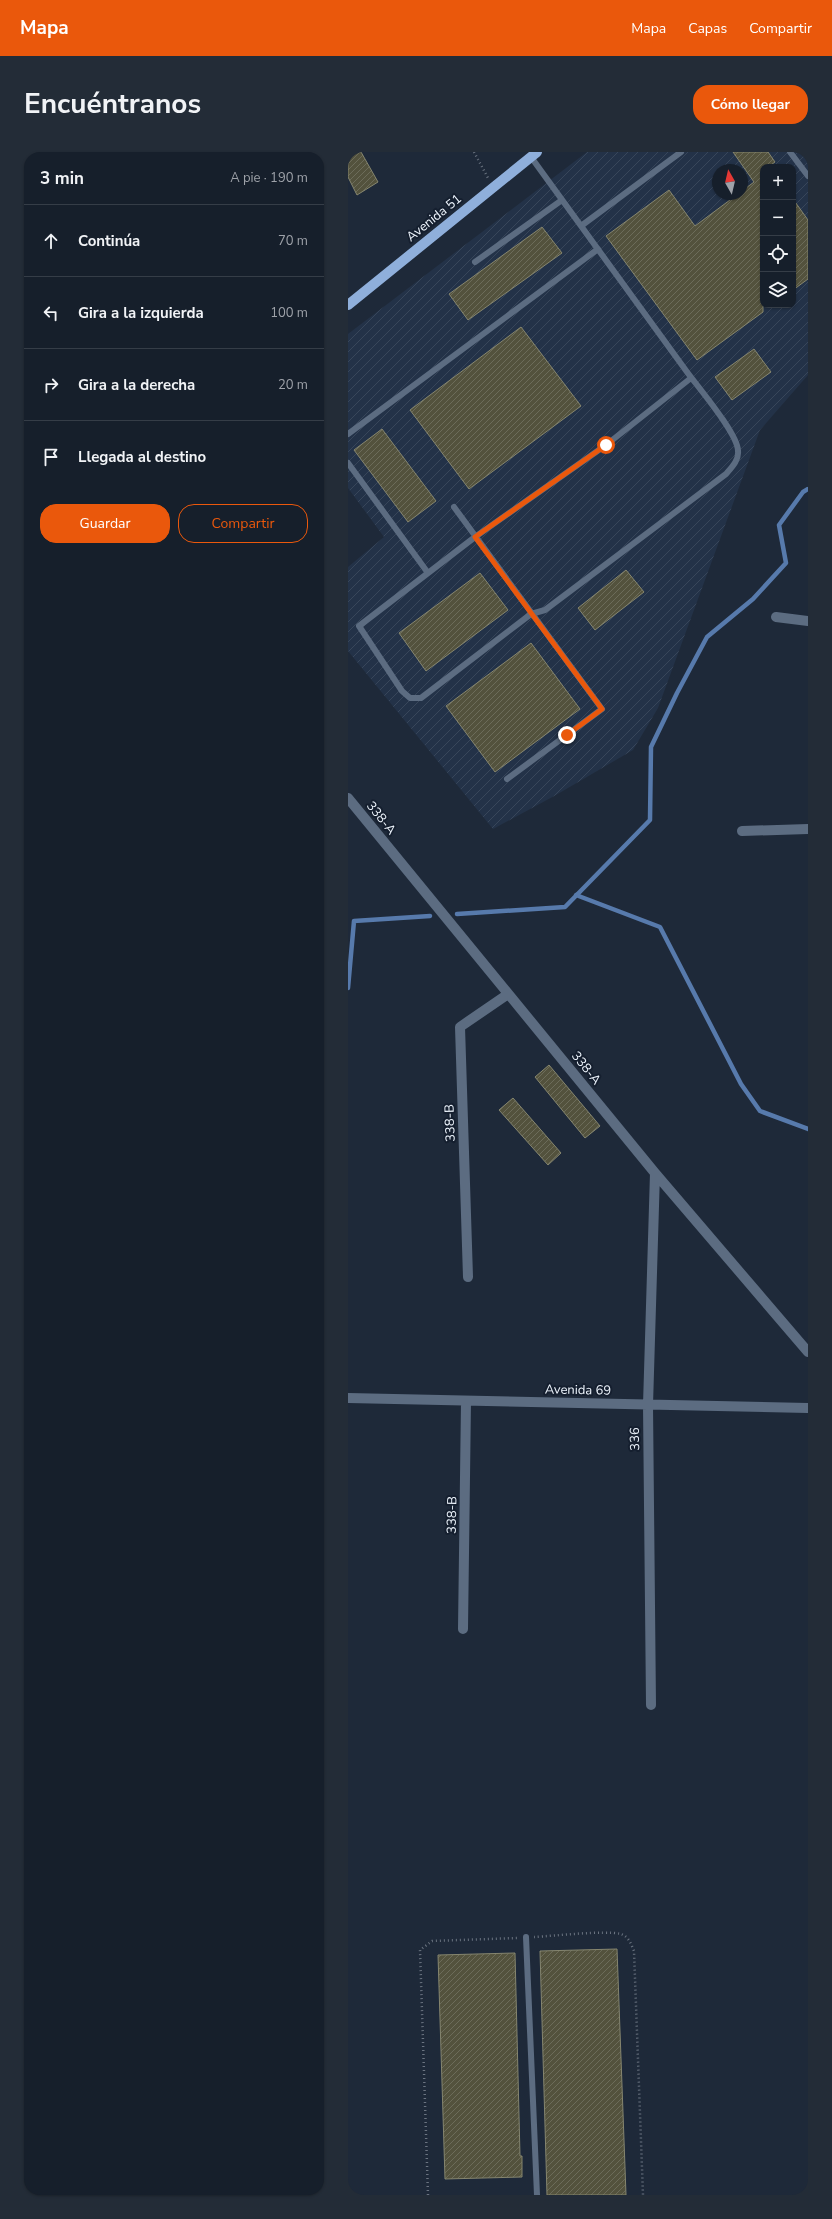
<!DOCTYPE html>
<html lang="es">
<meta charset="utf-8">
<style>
body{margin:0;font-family:"Nunito Sans",sans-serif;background:#232c37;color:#f1f3f6}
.controls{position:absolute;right:12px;top:12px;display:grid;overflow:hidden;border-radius:8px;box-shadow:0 1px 3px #0004}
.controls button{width:36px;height:36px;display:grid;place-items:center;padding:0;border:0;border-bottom:1px solid #353d47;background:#161f2b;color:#f1f3f6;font:20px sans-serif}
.compass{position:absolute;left:364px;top:12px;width:36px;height:36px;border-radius:50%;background:#161f2b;box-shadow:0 1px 3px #0004;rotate:352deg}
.stop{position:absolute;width:12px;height:12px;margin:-9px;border:3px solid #ea580c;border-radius:50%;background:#fff}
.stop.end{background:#ea580c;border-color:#fff;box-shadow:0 1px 4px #0008}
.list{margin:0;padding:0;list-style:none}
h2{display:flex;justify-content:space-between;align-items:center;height:52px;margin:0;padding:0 16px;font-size:17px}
h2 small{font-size:13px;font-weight:400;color:#9ea2a9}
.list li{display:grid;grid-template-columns:26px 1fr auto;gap:12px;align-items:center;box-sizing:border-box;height:72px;padding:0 16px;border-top:1px solid #353d47}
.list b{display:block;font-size:15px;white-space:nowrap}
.list em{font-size:13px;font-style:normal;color:#9ea2a9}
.actions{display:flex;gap:8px;padding:12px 16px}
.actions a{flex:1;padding:9px 0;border:1px solid #ea580c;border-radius:16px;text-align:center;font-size:14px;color:#ea580c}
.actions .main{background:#ea580c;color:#fff}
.icon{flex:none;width:22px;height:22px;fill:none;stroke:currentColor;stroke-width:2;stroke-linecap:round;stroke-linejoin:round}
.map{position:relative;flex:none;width:460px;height:2043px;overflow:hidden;border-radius:16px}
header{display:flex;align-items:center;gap:24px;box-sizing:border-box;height:56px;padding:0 20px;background:#ea580c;color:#fff}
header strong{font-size:19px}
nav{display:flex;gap:22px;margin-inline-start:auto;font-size:14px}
.intro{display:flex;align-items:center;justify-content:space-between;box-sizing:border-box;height:96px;padding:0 24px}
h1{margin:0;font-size:28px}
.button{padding:10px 18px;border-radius:16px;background:#ea580c;color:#fff;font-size:14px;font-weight:700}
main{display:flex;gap:24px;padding:0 24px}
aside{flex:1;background:#161f2b;border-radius:16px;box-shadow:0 1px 3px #0004}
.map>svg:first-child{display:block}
.industrial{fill:url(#industrial-furrows);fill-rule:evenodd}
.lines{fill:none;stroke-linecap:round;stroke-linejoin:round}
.stream{stroke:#577aac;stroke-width:4.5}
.building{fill:url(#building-hatch);stroke:#86866f}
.path{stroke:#6b7481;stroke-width:2.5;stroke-dasharray:1 3;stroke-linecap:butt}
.lane{stroke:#5c6c81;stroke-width:6}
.street{stroke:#5c6c81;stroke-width:10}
.primary{stroke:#8fafdb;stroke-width:10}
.route{stroke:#ea580c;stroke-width:5}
.labels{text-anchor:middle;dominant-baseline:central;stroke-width:4;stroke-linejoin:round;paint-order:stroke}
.street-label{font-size:13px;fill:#eef5fd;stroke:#151f2f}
</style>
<header>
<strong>Mapa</strong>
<nav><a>Mapa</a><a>Capas</a><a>Compartir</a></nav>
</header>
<div class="intro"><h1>Encuéntranos</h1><a class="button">Cómo llegar</a></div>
<main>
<aside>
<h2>3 min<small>A pie · 190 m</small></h2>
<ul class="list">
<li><svg class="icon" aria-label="ahead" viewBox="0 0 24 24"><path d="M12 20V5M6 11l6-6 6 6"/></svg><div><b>Continúa</b></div><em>70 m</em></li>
<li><svg class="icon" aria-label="left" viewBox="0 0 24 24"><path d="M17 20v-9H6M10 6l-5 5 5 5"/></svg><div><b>Gira a la izquierda</b></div><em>100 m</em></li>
<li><svg class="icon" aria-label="right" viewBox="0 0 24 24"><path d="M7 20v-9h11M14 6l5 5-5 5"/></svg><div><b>Gira a la derecha</b></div><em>20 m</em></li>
<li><svg class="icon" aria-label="arrive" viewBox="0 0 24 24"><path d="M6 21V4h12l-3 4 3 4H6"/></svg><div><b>Llegada al destino</b></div></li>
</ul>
<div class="actions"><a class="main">Guardar</a><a>Compartir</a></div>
</aside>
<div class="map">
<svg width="460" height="2043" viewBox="0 0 460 2043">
<defs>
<pattern id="industrial-furrows" width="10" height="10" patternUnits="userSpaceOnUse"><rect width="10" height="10" fill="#233248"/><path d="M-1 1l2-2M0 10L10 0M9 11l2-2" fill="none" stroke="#38465a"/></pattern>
<pattern id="building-hatch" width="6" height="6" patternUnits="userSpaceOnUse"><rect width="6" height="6" fill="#53523d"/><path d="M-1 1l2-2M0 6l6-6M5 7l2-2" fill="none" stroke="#6c6c5a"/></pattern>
</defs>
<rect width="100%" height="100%" fill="#1e2939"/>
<!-- industrial -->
<path class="industrial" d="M239,0H460V223L412,278L310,556L285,598L208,643L145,677L0,499V415L36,385L0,336V182ZM415,15H445V153H415ZM370,18H394V42H370Z"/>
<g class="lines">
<!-- stream -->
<path class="stream" d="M228,743L312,775L393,932L412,959L460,977
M109,762L217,755L302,668L303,595L329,541L359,485L405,447L438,411L431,373L455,340L460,337
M0,836L6,769L82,764"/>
</g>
<!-- building -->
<path class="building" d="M0,0H13L30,30L9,43L0,25Z
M385,0H420L427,10L420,15H415V160L349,208L258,84L321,38L347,74L390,42H394V39L406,30Z
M445,47L460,68V127L445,138Z
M194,75L214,101L120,168L101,142Z
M173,175L233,254L121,337L62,258Z
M406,197L423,220L384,248L367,225Z
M34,277L88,349L60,370L6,298Z
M278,418L296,440L247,478L230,456Z
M132,421L160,458L78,519L51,481Z
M183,491L232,557L147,620L98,554Z
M201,913L252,974L237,986L187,925Z
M165,946L213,1001L200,1013L151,958Z
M269,1797L278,2043H199L192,1799Z
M167,1801L172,2004H174V2025L97,2027L90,1803Z"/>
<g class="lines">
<!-- path -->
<path class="path" d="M126,0L140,26
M186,1785C206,1784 256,1778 273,1782C281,1785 283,1792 286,1799L295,2043
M80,2043L72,1798L84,1789L169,1786"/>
<!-- lane -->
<path class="lane" d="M442,0L460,24
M183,5C235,77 287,148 339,220C350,235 390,282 390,299C391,308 384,315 378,322L197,458L183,462L73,546H62L54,539L11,474L127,385L258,293L343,226
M233,74L333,0
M127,110L214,48
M0,282L250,97
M0,311L80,421
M106,355L254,557L159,627
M178,1785L189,2043"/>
<!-- street -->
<path class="street" d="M428,465L460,469
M0,646L307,1021L460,1200
M394,679L460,677
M120,1125L112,875L160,842
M0,1246L460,1256
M115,1477L118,1249
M303,1553L300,1253L307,1021"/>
<!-- primary -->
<path class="primary" d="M0,153L189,0"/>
</g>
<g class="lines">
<!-- route -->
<path class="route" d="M219,583L254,557L127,385L258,293"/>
</g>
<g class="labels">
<!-- street labels -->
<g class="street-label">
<text transform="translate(86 66) rotate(-39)">Avenida 51</text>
<text transform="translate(33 666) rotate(51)">338-A</text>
<text transform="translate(238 916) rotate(51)">338-A</text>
<text transform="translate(102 971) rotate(-92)">338-B</text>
<text transform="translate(230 1238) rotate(1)">Avenida 69</text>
<text transform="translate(287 1287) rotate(-91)">336</text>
<text transform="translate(104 1363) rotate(-89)">338-B</text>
</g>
</g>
</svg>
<div class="controls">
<button>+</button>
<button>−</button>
<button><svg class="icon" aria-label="locate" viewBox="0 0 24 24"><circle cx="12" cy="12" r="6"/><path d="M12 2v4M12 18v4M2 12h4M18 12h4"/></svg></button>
<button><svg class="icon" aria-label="layers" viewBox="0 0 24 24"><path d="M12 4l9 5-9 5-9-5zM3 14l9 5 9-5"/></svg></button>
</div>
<svg class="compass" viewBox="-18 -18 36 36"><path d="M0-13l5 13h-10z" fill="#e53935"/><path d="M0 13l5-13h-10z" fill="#9ea2a9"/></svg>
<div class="stop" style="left:258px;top:293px"></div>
<div class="stop end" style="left:219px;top:583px"></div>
</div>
</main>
